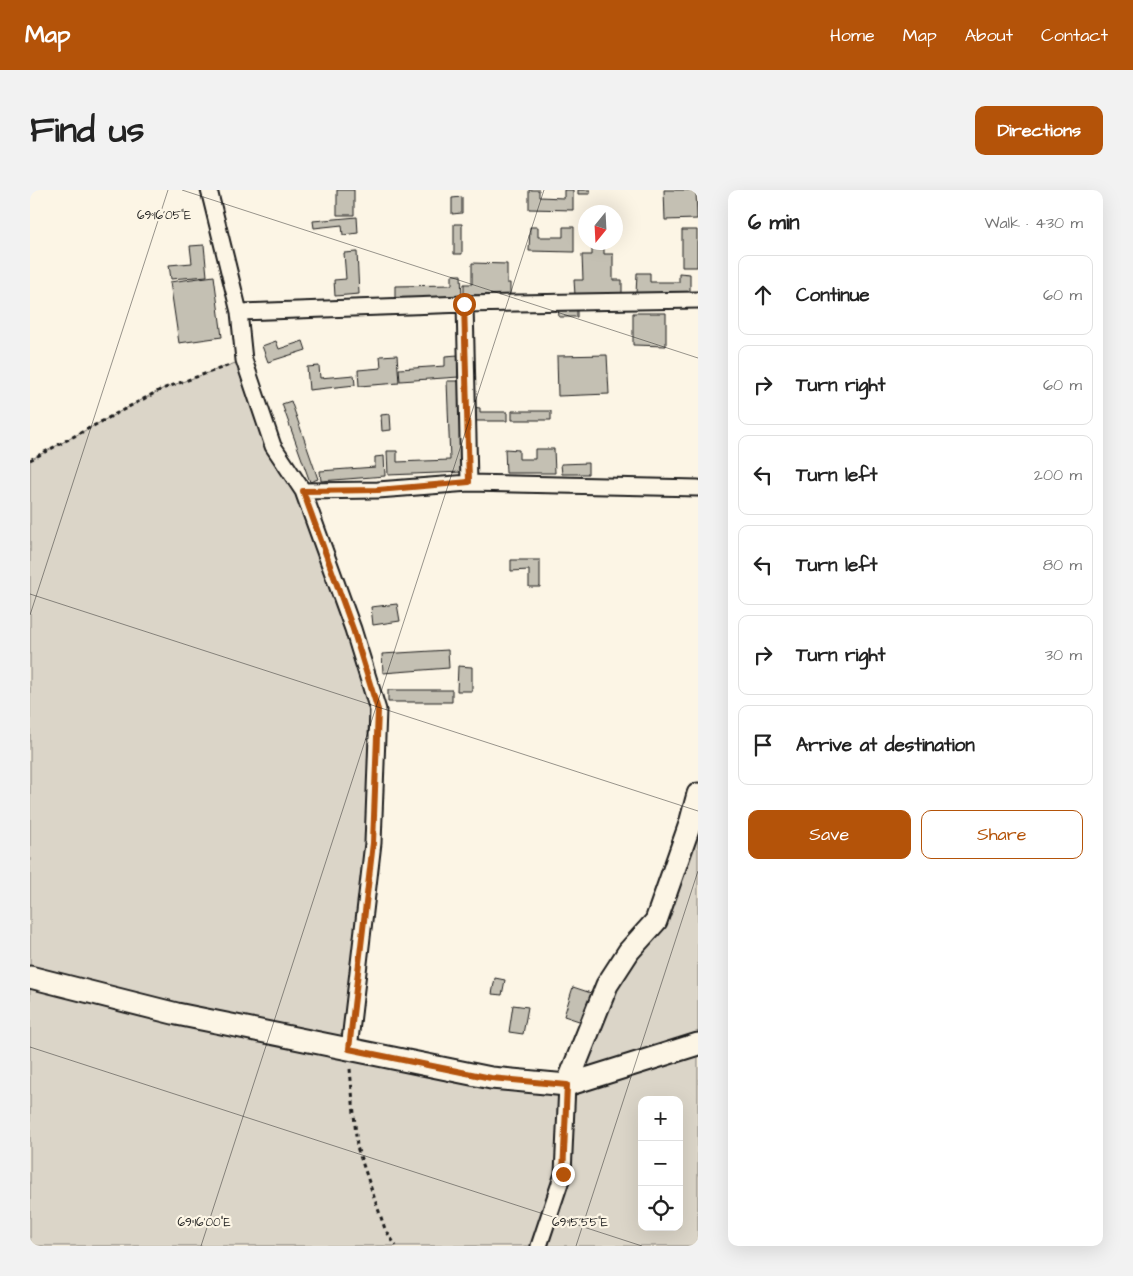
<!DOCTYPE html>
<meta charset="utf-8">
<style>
body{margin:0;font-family:"Architects Daughter",sans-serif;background:#f2f2f2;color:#222}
.controls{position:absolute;right:15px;bottom:15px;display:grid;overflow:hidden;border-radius:10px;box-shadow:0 5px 20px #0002}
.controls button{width:45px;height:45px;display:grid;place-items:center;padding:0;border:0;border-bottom:1px solid #e0e0e0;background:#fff;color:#222;font:25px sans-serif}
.compass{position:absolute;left:548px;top:15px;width:45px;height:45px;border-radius:50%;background:#fff;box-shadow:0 5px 20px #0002;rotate:198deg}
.stop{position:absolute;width:15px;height:15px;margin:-11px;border:4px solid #b45309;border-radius:50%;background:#fff}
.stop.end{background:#b45309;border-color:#fff;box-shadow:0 1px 5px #0008}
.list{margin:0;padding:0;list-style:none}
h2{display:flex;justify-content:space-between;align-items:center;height:65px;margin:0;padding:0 20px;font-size:21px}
h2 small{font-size:16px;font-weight:400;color:#767676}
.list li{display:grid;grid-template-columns:32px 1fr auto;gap:15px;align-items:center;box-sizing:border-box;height:80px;margin:0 10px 10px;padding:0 10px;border:1px solid #e0e0e0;border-radius:10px}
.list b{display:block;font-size:19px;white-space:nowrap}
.list em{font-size:16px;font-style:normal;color:#767676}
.actions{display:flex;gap:10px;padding:15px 20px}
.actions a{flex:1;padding:11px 0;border:1px solid #b45309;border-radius:10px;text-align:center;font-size:18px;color:#b45309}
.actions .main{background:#b45309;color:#fff}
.icon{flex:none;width:28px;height:28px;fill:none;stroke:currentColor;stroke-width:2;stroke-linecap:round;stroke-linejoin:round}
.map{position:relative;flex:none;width:668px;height:1056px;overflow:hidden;border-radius:10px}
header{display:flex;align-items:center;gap:30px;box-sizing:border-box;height:70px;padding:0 25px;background:#b45309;color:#fff}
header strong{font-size:24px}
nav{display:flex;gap:28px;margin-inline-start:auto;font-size:18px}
.intro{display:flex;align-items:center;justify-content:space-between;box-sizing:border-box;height:120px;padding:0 30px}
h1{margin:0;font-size:35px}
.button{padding:12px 22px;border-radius:10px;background:#b45309;color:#fff;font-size:18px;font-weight:700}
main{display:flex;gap:30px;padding:0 30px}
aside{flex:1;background:#fff;border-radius:10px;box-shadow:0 5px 20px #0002}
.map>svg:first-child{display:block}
.green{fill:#dbd5c8;stroke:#7c7872;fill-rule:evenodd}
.building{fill:#c4c0b3;stroke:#1c1c1c}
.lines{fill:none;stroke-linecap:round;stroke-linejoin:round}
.street-casing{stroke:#1c1c1c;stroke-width:19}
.secondary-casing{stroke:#1c1c1c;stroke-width:25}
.path{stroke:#1c1c1c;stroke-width:3;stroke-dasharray:4 4;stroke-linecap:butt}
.street{stroke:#fcf5e5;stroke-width:15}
.secondary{stroke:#fcf5e5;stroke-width:21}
.route{stroke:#b45309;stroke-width:6}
.ticks{fill:none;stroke:#1c1c1c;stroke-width:1;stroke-opacity:0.45}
.ticks-label{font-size:12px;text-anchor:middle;fill:#1c1c1c;stroke:#fcf5e5;stroke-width:4.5;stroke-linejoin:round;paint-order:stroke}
</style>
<header>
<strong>Map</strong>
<nav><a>Home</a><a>Map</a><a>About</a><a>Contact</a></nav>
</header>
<div class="intro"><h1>Find us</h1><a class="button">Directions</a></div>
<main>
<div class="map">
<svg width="668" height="1056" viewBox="0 0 668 1056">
<rect width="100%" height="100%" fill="#fcf5e5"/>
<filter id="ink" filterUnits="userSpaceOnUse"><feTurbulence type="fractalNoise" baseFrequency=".02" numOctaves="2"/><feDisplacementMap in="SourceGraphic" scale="10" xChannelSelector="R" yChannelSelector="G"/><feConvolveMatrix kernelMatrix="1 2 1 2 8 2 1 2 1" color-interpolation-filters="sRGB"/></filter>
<g filter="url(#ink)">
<!-- green -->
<path class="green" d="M214,170L243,256L273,301L348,520L319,858L537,895L577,795L626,730L668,604V1056H0V270L132,199ZM612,910H649V1037H612Z"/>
<!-- building -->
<path class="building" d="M307,0H324V25H307Z
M499,0H509V7L534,8V0H543V20L499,19Z
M548,0H560V4H548Z
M634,0H666L667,29L635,30Z
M432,7V23L422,24V8Z
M327,27L328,43L313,45L312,35L284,38L283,31Z
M424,34H432V64H424Z
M500,37H508V47H533V37H544V62L499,61Z
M652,40H667V77H652Z
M174,55L177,86L141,89L139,75L162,73L160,56Z
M562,55H574V64H583V90H592V105H545L544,90H553L552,65H562Z
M327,62L329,104L305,106L304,90L316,89L314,63Z
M442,73L477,74V93H480V105H434V94H442Z
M607,83H620V92H649V83L660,84V105L606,104Z
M422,85H431L432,108H365V96L422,95Z
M184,86L192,147L149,153L140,92Z
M528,117H547V127H529Z
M603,123H636V156L603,155Z
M246,151L249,159L273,151L276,160L238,172L232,156Z
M367,165L369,193L329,196L328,180L351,178L350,166Z
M428,165L429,187L370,191L369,179L415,176V166Z
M577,165L579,204L528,206L527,166Z
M289,176L290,188L324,185L325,195L279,200L277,177Z
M417,191H429L433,282L358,285L357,261H367V272L420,270Z
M261,211L288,289L280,292L252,214Z
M442,217L450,218V222H477V231H442Z
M482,221H521V230H482Z
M360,224L361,240L352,241L351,225Z
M475,259L489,260V269H505V259H524L525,283H476Z
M354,266L355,286L291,291L290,281L345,277V267Z
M558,273V284H532L531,274Z
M481,370H510V397H499V380L481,381Z
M367,414L370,431L343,435L341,417Z
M418,460L419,478L353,483L352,464Z
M428,476L442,477V501H427Z
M358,500H422V512H358Z
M465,788L475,790L472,805L462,804Z
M543,797L567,805L558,834L534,826Z
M483,815L498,817L493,844L479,842Z"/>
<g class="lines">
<!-- street casing -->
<g class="street-casing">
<path id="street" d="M179,0L209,122L214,170L243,256L273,301L323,439L348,520L343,653L319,859
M435,114L439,293
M209,122L435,114L668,110
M273,301L348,300L439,293L668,298
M509,1056L533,984L537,895"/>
</g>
<!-- secondary casing -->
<g class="secondary-casing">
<path id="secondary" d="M0,787L147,824L461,888L537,895L668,854
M537,895L577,795L599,761L626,731L660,634L668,604"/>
</g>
<!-- path -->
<path class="path" d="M0,270L132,199L200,175
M320,879L327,957L355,1039L366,1056"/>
<!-- street -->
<use href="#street" class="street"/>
<!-- secondary -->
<use href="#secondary" class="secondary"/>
</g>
</g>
<g class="lines" filter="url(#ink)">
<!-- route -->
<path class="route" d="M434,114L439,292L348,300L273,301L323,439L348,520L343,653L319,859L461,888L537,895L533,984"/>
</g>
<!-- ticks -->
<path class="ticks" d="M152,0L668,168M0,404L668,621M0,425L138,0M0,857L612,1056M171,1056L514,0M546,1056L668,681"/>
<g class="ticks-label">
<text x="134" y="29">69°16'05"E</text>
<text x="174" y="1036">69°16'00"E</text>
<text x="550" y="1036">69°15'55"E</text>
</g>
</svg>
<div class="controls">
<button>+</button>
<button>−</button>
<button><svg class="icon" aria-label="locate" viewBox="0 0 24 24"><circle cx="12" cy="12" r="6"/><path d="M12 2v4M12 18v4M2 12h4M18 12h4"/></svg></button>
</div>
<svg class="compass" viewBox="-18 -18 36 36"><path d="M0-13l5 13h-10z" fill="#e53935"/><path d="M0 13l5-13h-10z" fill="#767676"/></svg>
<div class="stop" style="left:434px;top:114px"></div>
<div class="stop end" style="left:533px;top:984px"></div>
</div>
<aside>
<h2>6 min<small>Walk · 430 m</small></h2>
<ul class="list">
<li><svg class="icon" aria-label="ahead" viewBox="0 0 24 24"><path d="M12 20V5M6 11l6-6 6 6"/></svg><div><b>Continue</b></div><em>60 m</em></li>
<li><svg class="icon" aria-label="right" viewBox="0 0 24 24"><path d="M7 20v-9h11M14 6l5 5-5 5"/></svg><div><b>Turn right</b></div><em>60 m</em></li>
<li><svg class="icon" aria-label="left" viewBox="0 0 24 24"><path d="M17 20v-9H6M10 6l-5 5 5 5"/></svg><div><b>Turn left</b></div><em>200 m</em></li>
<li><svg class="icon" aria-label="left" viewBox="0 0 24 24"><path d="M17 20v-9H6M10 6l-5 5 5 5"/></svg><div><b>Turn left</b></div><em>80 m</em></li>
<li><svg class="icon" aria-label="right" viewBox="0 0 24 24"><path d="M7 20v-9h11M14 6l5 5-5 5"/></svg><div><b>Turn right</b></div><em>30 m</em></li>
<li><svg class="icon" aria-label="arrive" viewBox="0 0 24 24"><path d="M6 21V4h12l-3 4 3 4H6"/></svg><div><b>Arrive at destination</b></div></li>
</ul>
<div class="actions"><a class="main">Save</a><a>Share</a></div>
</aside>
</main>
